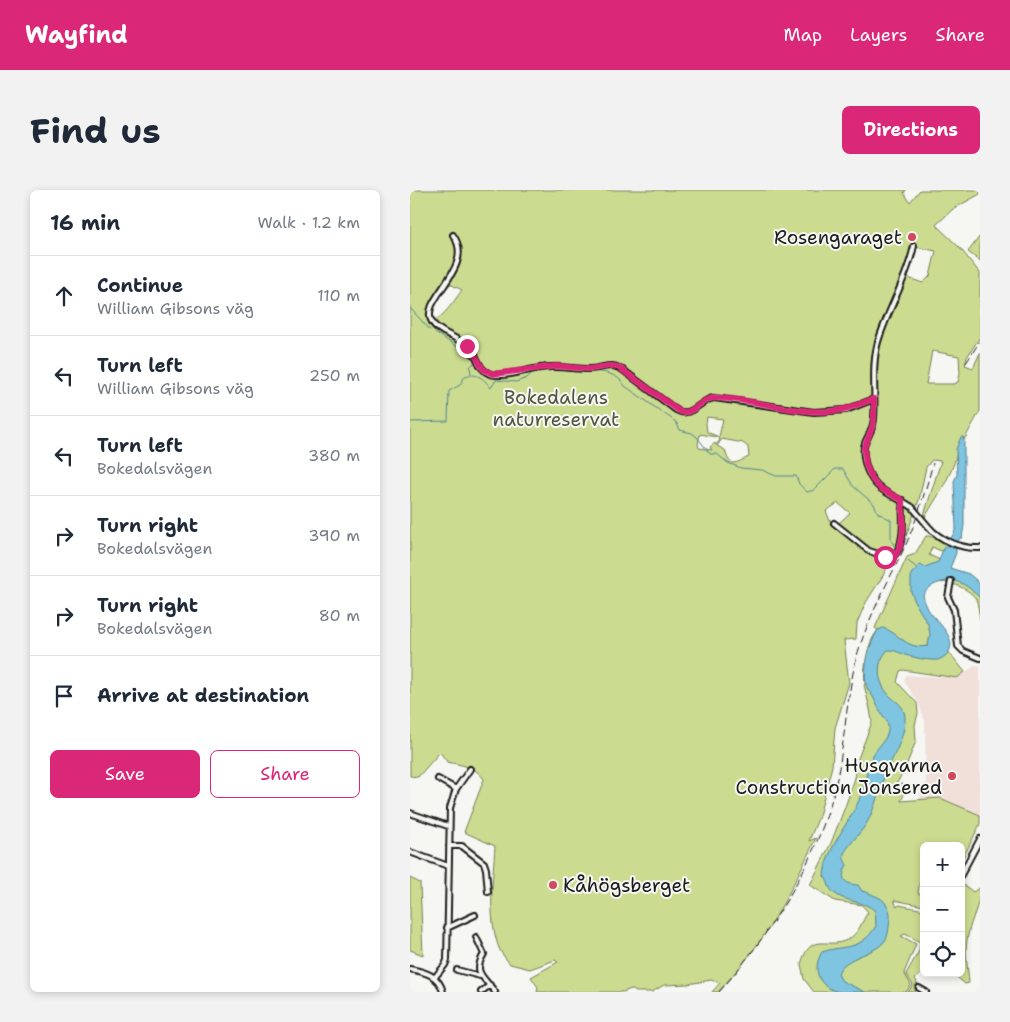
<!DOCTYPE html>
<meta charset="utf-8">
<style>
body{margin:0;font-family:"Shantell Sans",sans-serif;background:#f2f2f3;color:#1f2937}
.controls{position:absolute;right:15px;bottom:15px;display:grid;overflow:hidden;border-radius:8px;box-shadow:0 2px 8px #0003}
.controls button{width:45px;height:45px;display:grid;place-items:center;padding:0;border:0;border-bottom:1px solid #e0e1e3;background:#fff;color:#1f2937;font:25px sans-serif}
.stop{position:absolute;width:15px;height:15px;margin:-11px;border:4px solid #db2777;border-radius:50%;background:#fff}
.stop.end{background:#db2777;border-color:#fff;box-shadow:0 1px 5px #0008}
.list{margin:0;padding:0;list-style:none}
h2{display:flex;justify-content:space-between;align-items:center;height:65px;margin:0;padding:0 20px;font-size:21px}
h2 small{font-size:16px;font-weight:400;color:#747a83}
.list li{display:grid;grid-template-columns:32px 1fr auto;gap:15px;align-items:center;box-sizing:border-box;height:80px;padding:0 20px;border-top:1px solid #e0e1e3}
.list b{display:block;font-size:19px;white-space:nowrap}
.list p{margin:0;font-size:16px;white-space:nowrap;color:#747a83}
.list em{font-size:16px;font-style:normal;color:#747a83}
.actions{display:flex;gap:10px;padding:15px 20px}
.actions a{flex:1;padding:11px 0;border:1px solid #db2777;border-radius:8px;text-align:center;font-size:18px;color:#db2777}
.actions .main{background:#db2777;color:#fff}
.icon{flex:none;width:28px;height:28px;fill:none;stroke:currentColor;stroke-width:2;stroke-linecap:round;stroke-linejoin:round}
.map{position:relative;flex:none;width:570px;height:802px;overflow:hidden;border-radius:8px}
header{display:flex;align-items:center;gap:30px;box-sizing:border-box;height:70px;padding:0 25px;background:#db2777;color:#fff}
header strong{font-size:24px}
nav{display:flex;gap:28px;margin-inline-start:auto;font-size:18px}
.intro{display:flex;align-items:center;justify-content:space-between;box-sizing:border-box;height:120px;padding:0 30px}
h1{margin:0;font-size:35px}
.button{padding:12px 22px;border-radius:8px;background:#db2777;color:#fff;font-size:18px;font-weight:700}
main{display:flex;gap:30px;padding:0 30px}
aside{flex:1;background:#fff;border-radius:8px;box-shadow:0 2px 8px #0003}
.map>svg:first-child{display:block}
.built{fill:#f1dfda}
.green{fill:#cbdc90;stroke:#747c56;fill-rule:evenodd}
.water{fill:#7fc4e0;stroke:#578192}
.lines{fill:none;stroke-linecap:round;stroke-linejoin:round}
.stream{stroke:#578192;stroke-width:1}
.minor-casing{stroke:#1c1c1c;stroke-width:8}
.minor{stroke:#f6f6f2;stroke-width:4}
.rail{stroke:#1c1c1c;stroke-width:1;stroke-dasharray:8 4;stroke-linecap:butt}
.minor-bridge-casing{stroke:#1c1c1c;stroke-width:8;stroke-linecap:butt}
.minor-bridge{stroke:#f6f6f2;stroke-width:4}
.route{stroke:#db2777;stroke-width:6}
.poi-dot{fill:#d1495b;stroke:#f6f6f2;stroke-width:2}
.labels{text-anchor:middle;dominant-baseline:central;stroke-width:4;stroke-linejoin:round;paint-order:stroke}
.poi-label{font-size:19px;fill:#1c1c1c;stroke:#f6f6f2;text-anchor:end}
.park-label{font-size:19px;fill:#51563f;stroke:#f6f6f2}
</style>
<header>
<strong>Wayfind</strong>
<nav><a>Map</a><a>Layers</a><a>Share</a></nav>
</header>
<div class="intro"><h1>Find us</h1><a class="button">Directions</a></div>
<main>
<aside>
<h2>16 min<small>Walk · 1.2 km</small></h2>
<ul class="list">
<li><svg class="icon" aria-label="ahead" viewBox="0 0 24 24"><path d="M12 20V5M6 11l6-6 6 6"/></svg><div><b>Continue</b><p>William Gibsons väg</p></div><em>110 m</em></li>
<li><svg class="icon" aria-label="left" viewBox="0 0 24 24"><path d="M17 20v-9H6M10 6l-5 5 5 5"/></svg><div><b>Turn left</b><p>William Gibsons väg</p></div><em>250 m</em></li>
<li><svg class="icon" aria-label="left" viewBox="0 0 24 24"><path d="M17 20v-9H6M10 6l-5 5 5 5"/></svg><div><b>Turn left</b><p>Bokedalsvägen</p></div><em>380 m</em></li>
<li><svg class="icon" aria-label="right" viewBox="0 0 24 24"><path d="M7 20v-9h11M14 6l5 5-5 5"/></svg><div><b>Turn right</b><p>Bokedalsvägen</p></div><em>390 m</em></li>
<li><svg class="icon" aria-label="right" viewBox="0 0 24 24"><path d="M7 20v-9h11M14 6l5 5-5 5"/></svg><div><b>Turn right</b><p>Bokedalsvägen</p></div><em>80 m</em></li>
<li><svg class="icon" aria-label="arrive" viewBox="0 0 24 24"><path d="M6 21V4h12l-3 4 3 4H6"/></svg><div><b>Arrive at destination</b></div></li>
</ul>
<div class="actions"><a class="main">Save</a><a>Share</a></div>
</aside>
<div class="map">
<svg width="570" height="802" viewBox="0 0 570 802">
<rect width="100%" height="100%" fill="#f6f6f2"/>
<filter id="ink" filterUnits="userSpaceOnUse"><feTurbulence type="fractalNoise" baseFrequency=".02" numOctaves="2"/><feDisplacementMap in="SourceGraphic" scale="10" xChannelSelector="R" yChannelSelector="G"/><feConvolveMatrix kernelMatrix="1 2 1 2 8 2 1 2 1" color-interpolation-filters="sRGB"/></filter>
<g filter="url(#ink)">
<!-- built -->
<path class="built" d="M566,475L570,477V625L530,608L510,610V601L516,600L515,531L508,512L494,491L496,485L547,488Z"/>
<!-- green -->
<path class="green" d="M0,0H496L494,3L500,12L510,0H570V4L543,19L526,35L549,57L570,83V147L557,167L555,175L563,178L570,163V221L554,250L553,247C546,260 547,268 541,281C534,297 524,312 515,327L514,325L531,271L522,270L516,277L509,310L495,349L483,365L474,384L455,414L447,433L446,449L434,450L439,493L425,538L422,576L409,626L399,651L406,648C391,679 377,709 359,738C344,761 326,782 308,802H302L310,793L301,790L278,794L254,795L242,802H226L221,799L213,802H127L128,797L121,787L148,772L145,770L120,779L100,774C96,769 91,763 89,758C77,726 83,689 85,656L54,642L74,589C65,576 51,575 37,572L30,562L8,587L0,586ZM506,57L526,61L520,86L513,93L501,89L497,86L505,67ZM40,94L52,100C46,108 33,129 23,130C19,114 30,106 40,94ZM522,161L549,166L550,183L548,192L544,194H516ZM297,227L313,229L309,247L297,242L296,234ZM290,244L307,247L310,250L306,255L305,253L300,257L302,260L289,258L288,254ZM312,249L333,253L338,257L339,267C326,272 320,280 315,260L307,256ZM428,313L440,323L429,333L420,331L416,321Z
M570,46V71L558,62Z
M516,346C523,345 530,353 539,353L531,361L522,357L519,365L530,370L529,373L562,388L570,397V429C569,423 568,414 566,409C558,396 528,386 515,397C513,400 511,405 510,408L538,461L555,482L547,488L493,480L490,481L487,492L507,513L508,523L505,535L506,551L494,581L485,596L491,594L494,595L496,600L491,611L530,608L570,625V634L551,672V656H514V692L510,691L508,703L514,707V716L484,710L487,717L489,715L514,720V781L505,789L507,792L504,798L506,802H498L503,795L496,784L509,761L510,752L495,744L491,746L506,754L494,783L501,795L496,802H404L394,789L391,774C401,740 416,760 437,750C449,744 452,731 458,722L452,715L425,711L400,695L421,653L435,617L445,588L447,571L462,532L460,519L454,495L455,494C453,477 457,453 468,440L465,438L497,367L505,364Z
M0,688L10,693L13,765L0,760Z
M554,695L563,702L569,698L570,699C570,715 561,729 558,745C554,761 558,778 559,793L555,794L542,783H551V699Z"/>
<!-- water -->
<path class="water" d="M551,247H553L554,250V335L552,348H550L546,354V363L540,378L559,384L566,390L570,395V408C558,396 549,388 532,392C524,394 518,397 513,405C514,410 516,415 518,419C525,431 549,448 538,463C536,466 531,469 528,470C520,471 500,467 493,464C487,462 485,460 478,460C464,474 468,495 481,507C486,512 492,514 494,522C497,531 493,543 490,552C485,565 478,577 473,590C467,606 464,622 455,636C450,643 436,658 434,664C433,668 435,671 437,675C430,688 433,694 448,695L452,701C458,702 463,705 470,708C476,712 481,720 480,728C479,734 479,742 477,747C470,765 433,765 428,784L432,791L455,802C447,802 438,802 430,802C409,799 401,779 412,762C435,754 450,762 466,736L465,721C454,710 436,713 424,703C418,699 419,691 414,686C415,661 439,633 449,610C455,596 456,580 462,567C466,558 476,551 478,541C479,532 474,528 470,521C468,518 467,514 465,511C463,505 457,501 456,494C453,478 459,454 468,440L473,438C491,444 496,460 518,456L520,444L518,434L507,416L501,402V384L510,375L515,377L528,372L534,357L543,345L546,338L544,291L547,285L546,259Z"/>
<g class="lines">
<!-- stream -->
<path class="stream" d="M0,118L20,140
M25,143L48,157L66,171L60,177L61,184
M180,181C195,182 207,183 215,196L266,232L270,240L282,243L287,247L300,264H307L318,273L331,278L352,280L366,286H386L389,294L397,302L404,300L425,279H433L443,296L464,314L468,323L481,330V350L486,359
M0,232L38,231L39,201L50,195L55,186C68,182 75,190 81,198L86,190L106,192L117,188L124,181L145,179L166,180
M498,371L507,378"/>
<!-- minor casing -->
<g class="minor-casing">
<path id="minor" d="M43,45C67,78 8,110 22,132C27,141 41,145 50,151C55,155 61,158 64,163C69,172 70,180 80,184C93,188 116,180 130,178C146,175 163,179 179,179C187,179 195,176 202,176C206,176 209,178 213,180L266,220C282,229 289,210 304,208L404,222L436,220L464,209
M502,317C489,308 471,303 462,289C456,280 451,263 455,253C459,244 464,237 464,228C466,203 461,177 468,152C478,119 497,89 504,56
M424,333L459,361L481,368C496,359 493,326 492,310
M518,336C530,351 552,359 570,358
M541,391L538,407L544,420L548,456L553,461L570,468
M28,589L46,599
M0,623L38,636
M39,656H52L74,673L76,679L78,702
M0,662L38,676
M551,685L570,649
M37,738L65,725
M66,747L74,764C62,783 74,787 85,802
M0,779C15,782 29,785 33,802
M47,780L70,786
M25,787L35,775L37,770L40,618L46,599L60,579
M509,798L516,802
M71,802L80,795"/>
</g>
<!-- minor -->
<use href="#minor" class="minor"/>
<!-- rail -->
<path class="rail" d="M556,173L570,151
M309,802C360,745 409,668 426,593C436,548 436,502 449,459C461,421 481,387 497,352C508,326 516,299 523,273"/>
<!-- minor-bridge casing -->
<g class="minor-bridge-casing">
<path id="minor-bridge" d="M502,317L518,336"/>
</g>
<!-- minor-bridge -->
<use href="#minor-bridge" class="minor-bridge"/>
</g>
</g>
<g class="lines" filter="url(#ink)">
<!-- route -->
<path class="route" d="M57,156L64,163L73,179L83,184L147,176L180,179L200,176L208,177L271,222C285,224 291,208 305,208C345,208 384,225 423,221C438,220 450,213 464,209V228L462,238L454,258L456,275L462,289L470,298L492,310C493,328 496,353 484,367H475"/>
</g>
<!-- markers -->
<g class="poi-dot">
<circle cx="502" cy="47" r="5"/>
<circle cx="542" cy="586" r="5"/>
<circle cx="143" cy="695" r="5"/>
</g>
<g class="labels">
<!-- poi labels -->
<g class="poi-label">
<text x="492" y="47">Rosengaraget</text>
<text x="532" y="575">Husqvarna<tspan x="532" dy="22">Construction Jonsered</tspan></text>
<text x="153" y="695" text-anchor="start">Kåhögsberget</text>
</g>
<!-- park labels -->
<g class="park-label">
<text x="146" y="207">Bokedalens<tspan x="146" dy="22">naturreservat</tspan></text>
</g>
</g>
</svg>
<div class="controls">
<button>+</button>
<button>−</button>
<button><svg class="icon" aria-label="locate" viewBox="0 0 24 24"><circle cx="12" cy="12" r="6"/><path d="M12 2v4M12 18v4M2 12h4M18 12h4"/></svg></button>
</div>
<div class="stop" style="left:475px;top:367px"></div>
<div class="stop end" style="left:57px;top:156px"></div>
</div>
</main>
